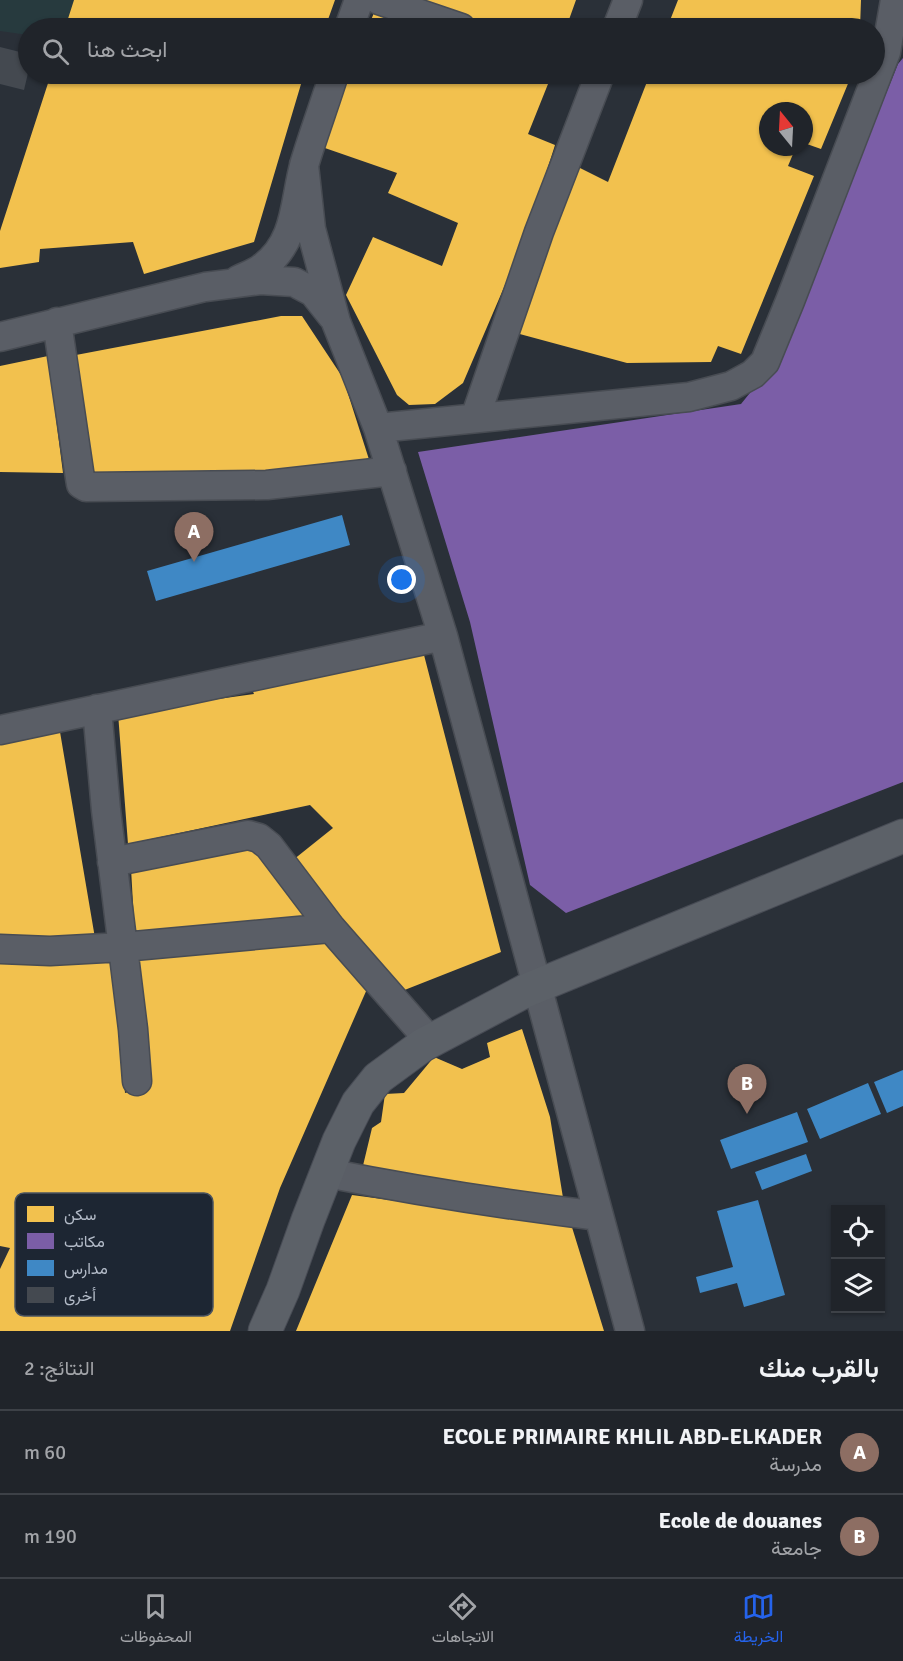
<!DOCTYPE html>
<html lang="ar">
<meta charset="utf-8">
<style>
body{margin:0;font-family:Signika,Vazirmatn,sans-serif;background:#2d3036;color:#f1f3f6;direction:rtl}
.controls{position:absolute;right:18px;bottom:18px;display:grid;overflow:hidden;border-radius:0px;box-shadow:0 2px 4px #0004}
.controls button{width:54px;height:54px;display:grid;place-items:center;padding:0;border:0;border-bottom:2px solid #3d4147;background:#20242a;color:#f1f3f6;font:30px sans-serif}
.compass{position:absolute;left:759px;top:102px;width:54px;height:54px;border-radius:50%;background:#20242a;box-shadow:0 2px 4px #0004;rotate:342deg}
.you{position:absolute;left:402px;top:580px;width:21px;height:21px;margin:-15px;border:4px solid #fff;border-radius:50%;background:#1a73e8;box-shadow:0 0 0 9px #1a73e833}
.badge{display:grid;place-items:center;width:39px;height:39px;border-radius:50%;background:#2563eb;color:#fff;font-size:20px;font-weight:700}
.pin{position:absolute;translate:-50% -50px;filter:drop-shadow(0 2px 3px #0008)}
.pin::after{content:'';position:absolute;top:32px;width:21px;height:18px;background:inherit;clip-path:polygon(0 0,100% 0,50% 100%)}
.list{margin:0;padding:0;list-style:none}
h2{display:flex;justify-content:space-between;align-items:center;height:78px;margin:0;padding:0 24px;font-size:26px}
h2 small{font-size:20px;font-weight:400;color:#a2a4a8}
.list li{display:grid;grid-template-columns:39px 1fr auto;gap:18px;align-items:center;box-sizing:border-box;height:84px;padding:0 24px;border-top:2px solid #3d4147}
.list b{display:block;font-size:22px;white-space:nowrap}
.list p{margin:0;font-size:20px;white-space:nowrap;color:#a2a4a8}
.list em{font-size:20px;font-style:normal;color:#a2a4a8}
.icon{flex:none;width:33px;height:33px;fill:none;stroke:currentColor;stroke-width:2;stroke-linecap:round;stroke-linejoin:round}
.map{position:relative;flex:none;width:903px;height:1331px;overflow:hidden;direction:ltr}
.search{position:absolute;background:#20242a;box-shadow:0 2px 4px #0004;left:18px;right:18px;top:18px;height:66px;display:flex;align-items:center;gap:15px;box-sizing:border-box;padding:0 21px;border-radius:33px;color:#a2a4a8;font-size:22px}
.sheet{height:246px;background:#20242a}
nav{display:flex;justify-content:space-around;align-items:center;box-sizing:border-box;height:84px;border-top:2px solid #3d4147;background:#20242a;font-size:16px;color:#a2a4a8}
nav a{display:grid;justify-items:center;gap:3px}
nav .on{color:#2563eb}
.map>svg:first-child{display:block}
.green{fill:#273a3e}
.homes{fill:#f2c14e}
.offices{fill:#7b5ea7}
.schools{fill:#3f88c5}
.building{fill:#444950}
.lines{fill:none;stroke-linecap:round;stroke-linejoin:round}
.minor-casing{stroke:#484c53;stroke-width:31}
.major-casing{stroke:#484c55;stroke-width:35}
.minor{stroke:#5a5e66;stroke-width:28}
.major{stroke:#5c6168;stroke-width:33}
.key{fill:#1d2633;stroke:#4a5360;stroke-width:1.5}
.key-label{font-size:16px;fill:#b4bcc9}
</style>
<div class="map">
<svg width="903" height="1331" viewBox="0 0 903 1331">
<rect width="100%" height="100%" fill="#2a3038"/>
<!-- green -->
<path class="green" d="M0,0H74L65,28H28V35L0,31Z"/>
<!-- homes -->
<path class="homes" d="M74,0H335L325,28H65Z
M390,0H576L566,28H470Z
M678,0H861L860,28H667Z
M377,5L442,28H368Z
M51,74H304L254,242L144,274L133,242L40,249L39,262L0,268V231Z
M350,74H552L528,134L555,145L526,236L463,383L435,404L409,405L397,395L346,295L373,237L442,266L458,223L388,193L397,173L322,147Z
M650,74H852L821,149L804,143V111H768V147H796L788,166L814,176L741,354L718,346L711,362L627,363L516,333L576,166L608,182Z
M281,316H302L343,378L373,472L95,479L76,355Z
M48,356L63,473L0,472V366Z
M424,655L501,952L402,991L288,864L333,828L310,805L128,844L118,713L254,694L249,682Z
M59,726L96,944H0V739Z
M252,844L309,924L135,940L131,868Z
M330,941L367,989L280,1188L230,1331H0V1269L10,1248L0,1246V954L115,956L125,1093L145,1088L136,950Z
M522,1029L550,1117L564,1204L361,1174L372,1128L381,1122L385,1094L404,1093L434,1057L462,1069L490,1057L487,1043Z
M352,1195L571,1224L604,1331H296Z"/>
<!-- offices -->
<path class="offices" d="M903,58V782L566,913L530,885L470,622L418,452L741,404L779,357L898,64Z"/>
<!-- schools -->
<path class="schools" d="M342,515L350,545L156,601L147,571Z
M903,1070V1106L887,1113L874,1082Z
M868,1083L881,1114L820,1139L807,1109Z
M797,1112L808,1142L731,1169L720,1140Z
M806,1154L812,1171L762,1190L755,1172Z
M758,1200L785,1295L744,1307L737,1283L700,1293L696,1277L733,1267L717,1211Z"/>
<!-- building -->
<path class="building" d="M0,47L28,54V73L24,90L0,84Z"/>
<g class="lines">
<!-- minor casing -->
<g class="minor-casing">
<path id="minor" d="M379,0L461,28
M349,28L359,0
M617,28L628,0
M304,165L311,229L336,322L378,428L443,636
M238,280C246,276 256,273 263,267C298,241 294,200 305,162C314,132 325,103 334,74
M57,322L80,478L81,484L86,487L267,485L392,471
M0,337L205,287L260,280L294,282L313,292L332,316
M475,418L539,232L600,74
M378,428L689,397L731,386L753,374L765,362L790,301L886,52L895,0
M97,709L106,810L133,1029L137,1081
M0,730L443,636L630,1331
M112,862L248,835L259,838L269,846L331,928
M0,949L50,951L123,947L331,928L430,1041
M327,1173C417,1191 508,1205 599,1216"/>
</g>
<!-- major casing -->
<g class="major-casing">
<path id="major" d="M265,1331L283,1290L308,1220L339,1141L358,1103L378,1078L423,1045L525,991L903,836"/>
</g>
<!-- minor -->
<use href="#minor" class="minor"/>
<!-- major -->
<use href="#major" class="major"/>
</g>
<!-- legend -->
<rect x="15" y="1193" width="198" height="123" rx="9" class="key"/>
<rect x="27" y="1206" width="27" height="16" fill="#f2c14e"/>
<rect x="27" y="1233" width="27" height="16" fill="#7b5ea7"/>
<rect x="27" y="1260" width="27" height="16" fill="#3f88c5"/>
<rect x="27" y="1287" width="27" height="16" fill="#444950"/>
<g class="key-label">
<text x="64" y="1220">سكن</text>
<text x="64" y="1247">مكاتب</text>
<text x="64" y="1274">مدارس</text>
<text x="64" y="1301">أخرى</text>
</g>
</svg>
<div class="controls">
<button><svg class="icon" aria-label="locate" viewBox="0 0 24 24"><circle cx="12" cy="12" r="6"/><path d="M12 2v4M12 18v4M2 12h4M18 12h4"/></svg></button>
<button><svg class="icon" aria-label="layers" viewBox="0 0 24 24"><path d="M12 4l9 5-9 5-9-5zM3 14l9 5 9-5"/></svg></button>
</div>
<svg class="compass" viewBox="-18 -18 36 36"><path d="M0-13l5 13h-10z" fill="#e53935"/><path d="M0 13l5-13h-10z" fill="#a2a4a8"/></svg>
<div class="you"></div>
<div class="pin badge" style="left:194px;top:562px;background:#8d6e63">A</div>
<div class="pin badge" style="left:747px;top:1114px;background:#8d6e63">B</div>
<div class="search"><svg class="icon" aria-label="search" viewBox="0 0 24 24"><circle cx="10" cy="10" r="6"/><path d="M15 15l6 6"/></svg>ابحث هنا</div>
</div>
<section class="sheet">
<h2>بالقرب منك<small>النتائج: 2</small></h2>
<ul class="list">
<li><span class="badge" style="background:#8d6e63">A</span><div><b>ECOLE PRIMAIRE KHLIL ABD-ELKADER</b><p>مدرسة</p></div><em>60 m</em></li>
<li><span class="badge" style="background:#8d6e63">B</span><div><b>Ecole de douanes</b><p>جامعة</p></div><em>190 m</em></li>
</ul>
</section>
<nav>
<a class="on"><svg class="icon" aria-label="map" viewBox="0 0 24 24"><path d="M3 6l6-2 6 2 6-2v14l-6 2-6-2-6 2zM9 4v14M15 6v14"/></svg>الخريطة</a>
<a><svg class="icon" aria-label="directions" viewBox="0 0 24 24"><path d="M12 3l9 9-9 9-9-9zM9 14v-3h6M13 9l2 2-2 2"/></svg>الاتجاهات</a>
<a><svg class="icon" aria-label="saved" viewBox="0 0 24 24"><path d="M7 4h10v16l-5-4-5 4z"/></svg>المحفوظات</a>
</nav>
